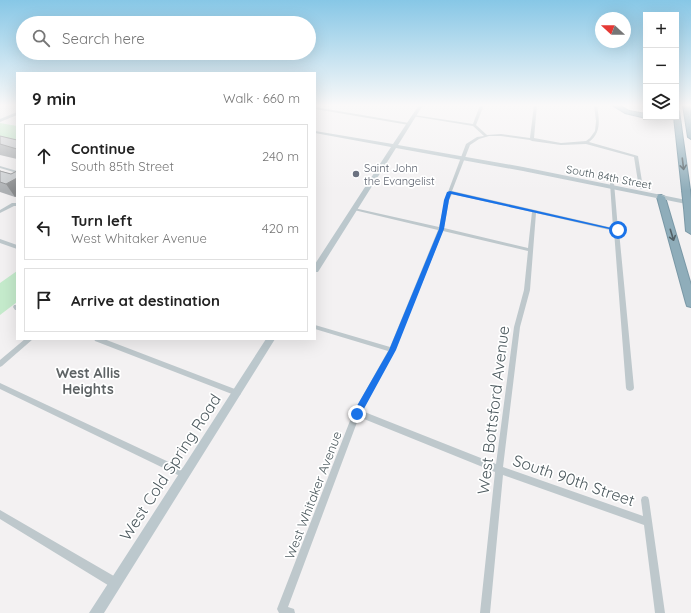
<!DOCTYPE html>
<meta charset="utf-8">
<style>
body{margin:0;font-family:Quicksand,sans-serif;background:#f6f6f6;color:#222}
.controls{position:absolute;right:12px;top:12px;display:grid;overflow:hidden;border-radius:0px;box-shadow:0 4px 16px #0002}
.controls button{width:36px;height:36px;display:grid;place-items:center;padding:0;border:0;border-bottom:1px solid #e0e0e0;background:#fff;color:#222;font:20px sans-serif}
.compass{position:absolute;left:595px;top:12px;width:36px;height:36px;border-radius:50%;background:#fff;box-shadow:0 4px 16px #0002;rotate:291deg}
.stop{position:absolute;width:12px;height:12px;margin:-9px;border:3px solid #1a73e8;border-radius:50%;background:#fff}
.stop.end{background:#1a73e8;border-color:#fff;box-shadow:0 1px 4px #0008}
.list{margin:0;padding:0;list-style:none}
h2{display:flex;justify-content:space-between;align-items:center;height:52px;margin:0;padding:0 16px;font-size:17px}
h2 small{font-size:13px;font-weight:400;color:#767676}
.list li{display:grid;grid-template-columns:26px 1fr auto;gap:12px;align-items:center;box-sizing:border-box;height:64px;margin:0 8px 8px;padding:0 8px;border:1px solid #e0e0e0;border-radius:0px}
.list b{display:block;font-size:15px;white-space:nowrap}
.list p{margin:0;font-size:13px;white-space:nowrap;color:#767676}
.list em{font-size:13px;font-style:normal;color:#767676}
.icon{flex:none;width:22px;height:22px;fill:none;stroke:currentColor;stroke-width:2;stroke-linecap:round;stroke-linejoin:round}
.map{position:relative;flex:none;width:691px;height:613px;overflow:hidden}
.search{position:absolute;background:#fff;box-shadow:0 4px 16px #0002;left:16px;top:16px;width:300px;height:44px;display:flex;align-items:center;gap:10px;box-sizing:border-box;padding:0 14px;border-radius:22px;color:#767676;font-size:15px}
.panel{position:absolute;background:#fff;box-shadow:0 4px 16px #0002;left:16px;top:72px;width:300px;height:268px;border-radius:0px}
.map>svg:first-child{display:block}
.green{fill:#c5ebcc}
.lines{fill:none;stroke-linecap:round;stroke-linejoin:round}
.highway-casing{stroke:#7a98a6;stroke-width:2}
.street{fill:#bec8cc;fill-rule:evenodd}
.secondary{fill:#bcc8cd;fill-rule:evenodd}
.highway{fill:#8fadba;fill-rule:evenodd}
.highway-bridge-casing{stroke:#7a98a6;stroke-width:10;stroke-linecap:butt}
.highway-bridge{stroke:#8fadba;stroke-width:8}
.wall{fill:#afb2b5}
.shaded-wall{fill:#8f9193}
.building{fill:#cccfd2;stroke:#8f9193}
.oneway{stroke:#526066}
.route{fill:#1a73e8}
.worship-dot{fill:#6b7280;stroke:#fff;stroke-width:1.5}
.labels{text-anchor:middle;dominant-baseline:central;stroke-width:3.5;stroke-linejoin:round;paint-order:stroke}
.far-worship-label{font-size:11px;fill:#5b616d;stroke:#fff;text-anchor:start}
.far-street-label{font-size:11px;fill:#4b585d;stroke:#fff}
.street-label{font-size:13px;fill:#4b585d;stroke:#fff}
.neighbourhood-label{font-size:14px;font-weight:bold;fill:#5e6365;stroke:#fff}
.near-street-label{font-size:16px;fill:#4b585d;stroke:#fff}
</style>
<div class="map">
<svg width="691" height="613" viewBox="0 0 691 613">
<rect width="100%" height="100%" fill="#f3f1f2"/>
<!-- green -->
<path class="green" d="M0,123L17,126V149L0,145Z
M17,271V302L0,315V283Z"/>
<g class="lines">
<!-- highway casing -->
<g class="highway-casing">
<path id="highway" d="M612,105H619L629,111L646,114V117H648L646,118L625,113Z
M683,105H689L691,117V139L688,137Z
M676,109L679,111L690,190L686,192L682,190L674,117H676Z
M658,195H661L665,197L691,285V307L687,306L686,303L657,197Z
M688,205L691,206V234L686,231L684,208Z"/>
</g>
<!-- street -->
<path class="street" d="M480,105H484L476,125L487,135L501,134L530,138L534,105H537L534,138L561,143L586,141L590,138L595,131L596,121L594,105H597C599,118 602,133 589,142L638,156L643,188L641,189L639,188L634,157L586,144L561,145L532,141L530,140L501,136H489L479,139L470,145L452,191L613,228L610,183L612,182L614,183L618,229L619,230V231L634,388L633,390L630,391L627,390L626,388L614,231L536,213L530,290L520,327L503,467L643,516L641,500L642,497L645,496L648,497L649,500L665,613H655L644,525L503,475L490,613H480L495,472L359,417L288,607L294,609L295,613H279L277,609L353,413L388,351L315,329V325L390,347L438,230L354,210L352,209L354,208L439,227L445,200L466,144L477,137L484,136L473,126L412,116L414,115L473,124ZM452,194L532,212L528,248L444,228L449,200ZM443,231L528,251L524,290L514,327L496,464L362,411L395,350Z
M315,107L409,123L411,124L409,125L315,109Z
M0,166L17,171V173L0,168Z
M12,203H17V206H14L0,213V210Z
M0,239L17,245V249L0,243Z
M14,305H17V310H15L13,307Z
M25,339H33L2,366L0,367V360Z
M94,339H104L240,391L241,393L240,395L237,396L95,341Z
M0,383L188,471L189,474L188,477L185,478L182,477L0,389Z
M0,510L119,579L120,583L119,587L115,588L111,587L0,519Z"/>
<!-- secondary -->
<path class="secondary" d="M419,105H423L398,145L523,167L691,201V205L523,171L396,148L318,272H315V264L391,147L315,133V131L393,144Z
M17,112V115L0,122V119Z
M266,339H275L104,613H89Z"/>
<!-- highway -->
<use href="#highway" class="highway"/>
<!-- highway-bridge casing -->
<g class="highway-bridge-casing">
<path id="highway-bridge" d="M686,190L688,208"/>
</g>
<!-- highway-bridge -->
<use href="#highway-bridge" class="highway-bridge"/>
</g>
<!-- wall -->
<path class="wall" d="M0,136L17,140V159L0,155Z
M0,170L1,171L11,174L17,171V196L15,197L0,192Z"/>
<!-- shaded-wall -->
<path class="shaded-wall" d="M17,178V196L15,197L6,184Z"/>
<!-- building -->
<path class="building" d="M0,136L17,140V149L0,144Z
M0,171L11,174L17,171V178L6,184L0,182Z"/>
<!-- one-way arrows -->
<defs><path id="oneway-shaft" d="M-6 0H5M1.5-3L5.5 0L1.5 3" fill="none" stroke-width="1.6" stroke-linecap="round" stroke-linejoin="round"/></defs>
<g class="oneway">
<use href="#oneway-shaft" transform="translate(683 164) rotate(83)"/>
<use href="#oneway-shaft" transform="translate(672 235) rotate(73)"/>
</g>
<!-- sky -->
<linearGradient id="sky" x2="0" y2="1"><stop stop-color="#87c7e6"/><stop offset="0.55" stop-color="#faf9f9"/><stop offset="1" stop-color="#faf9f9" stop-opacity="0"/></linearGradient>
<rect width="691" height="191" fill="url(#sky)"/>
<!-- route -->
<path class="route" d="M450,191L620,230L618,231L451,194L449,200L444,229L396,350L360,416H354V411L389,350L439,229L444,200L447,192Z"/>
<!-- markers -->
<circle class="worship-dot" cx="356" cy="174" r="4"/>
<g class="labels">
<!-- far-worship labels -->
<g class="far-worship-label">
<text x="364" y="168">Saint John<tspan x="364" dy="13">the Evangelist</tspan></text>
</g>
<!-- far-street labels -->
<g class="far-street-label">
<text transform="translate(609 177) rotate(11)">South 84th Street</text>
</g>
<!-- street labels -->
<g class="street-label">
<text transform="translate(313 495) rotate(-69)">West Whitaker Avenue</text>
</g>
<!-- neighbourhood labels -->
<g class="neighbourhood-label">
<text x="88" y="373">West Allis<tspan x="88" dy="16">Heights</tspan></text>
</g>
<!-- near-street labels -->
<g class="near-street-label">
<text transform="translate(493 410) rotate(-83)">West Bottsford Avenue</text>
<text transform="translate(170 467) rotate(-57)">West Cold Spring Road</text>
<text transform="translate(574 480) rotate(19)">South 90th Street</text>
</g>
</g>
</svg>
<div class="controls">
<button>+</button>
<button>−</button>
<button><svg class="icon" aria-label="layers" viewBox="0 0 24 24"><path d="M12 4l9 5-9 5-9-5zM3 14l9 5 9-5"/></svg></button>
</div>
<svg class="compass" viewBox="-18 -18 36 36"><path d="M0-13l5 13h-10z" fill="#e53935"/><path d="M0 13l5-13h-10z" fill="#767676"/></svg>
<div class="stop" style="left:618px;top:230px"></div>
<div class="stop end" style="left:357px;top:414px"></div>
<div class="search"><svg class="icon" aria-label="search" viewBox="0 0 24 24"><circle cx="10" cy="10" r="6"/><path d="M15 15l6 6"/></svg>Search here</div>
<section class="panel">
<h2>9 min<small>Walk · 660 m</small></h2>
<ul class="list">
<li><svg class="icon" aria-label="ahead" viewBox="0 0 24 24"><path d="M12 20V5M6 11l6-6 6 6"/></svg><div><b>Continue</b><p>South 85th Street</p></div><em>240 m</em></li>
<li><svg class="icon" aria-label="left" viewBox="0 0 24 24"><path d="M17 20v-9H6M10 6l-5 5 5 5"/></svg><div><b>Turn left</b><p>West Whitaker Avenue</p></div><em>420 m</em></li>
<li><svg class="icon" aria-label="arrive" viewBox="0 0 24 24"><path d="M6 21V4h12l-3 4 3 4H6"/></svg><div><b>Arrive at destination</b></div></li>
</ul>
</section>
</div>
